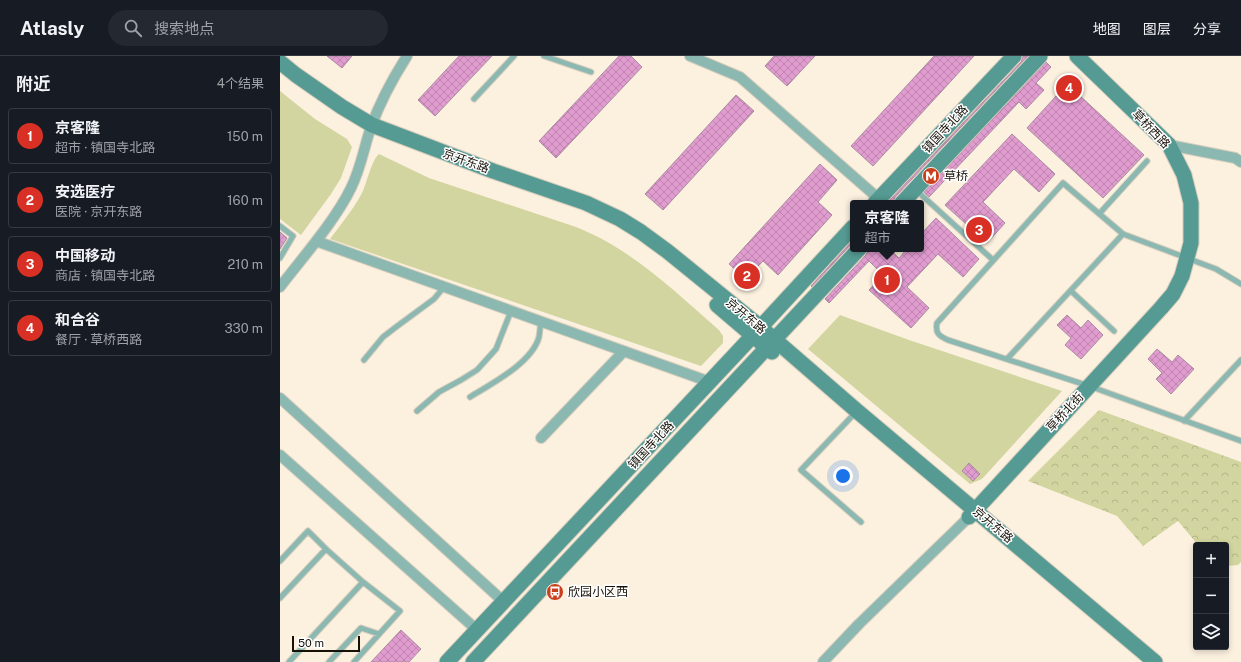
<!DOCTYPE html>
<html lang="zh">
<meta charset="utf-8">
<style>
body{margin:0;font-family:"Public Sans","Noto Sans SC",sans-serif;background:#242831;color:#f1f3f6}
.controls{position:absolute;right:12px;bottom:12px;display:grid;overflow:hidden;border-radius:4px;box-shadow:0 2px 6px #0003}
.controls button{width:36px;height:36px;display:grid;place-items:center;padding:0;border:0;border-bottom:1px solid #363941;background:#171b24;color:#f1f3f6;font:20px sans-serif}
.scale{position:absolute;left:12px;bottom:10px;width:68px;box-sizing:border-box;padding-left:4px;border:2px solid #161006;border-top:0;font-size:11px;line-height:14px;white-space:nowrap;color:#161006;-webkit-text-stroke:3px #fff;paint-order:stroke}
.you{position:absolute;left:563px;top:420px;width:14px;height:14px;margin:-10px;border:3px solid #fff;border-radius:50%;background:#1a73e8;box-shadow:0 0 0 6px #1a73e833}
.badge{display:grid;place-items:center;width:26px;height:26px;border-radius:50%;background:#d93025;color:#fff;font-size:13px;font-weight:700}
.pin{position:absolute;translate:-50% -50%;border:2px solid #fff;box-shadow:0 1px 4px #0006}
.popup{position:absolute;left:570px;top:144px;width:74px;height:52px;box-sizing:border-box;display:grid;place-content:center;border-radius:4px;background:#171b24;filter:drop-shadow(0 1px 3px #0005);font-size:13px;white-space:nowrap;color:#9ea1a6}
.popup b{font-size:15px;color:#f1f3f6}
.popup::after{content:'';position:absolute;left:50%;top:100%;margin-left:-8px;border:8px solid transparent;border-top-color:#171b24}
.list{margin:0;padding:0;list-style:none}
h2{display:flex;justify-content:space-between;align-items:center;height:52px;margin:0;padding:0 16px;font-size:17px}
h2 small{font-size:13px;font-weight:400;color:#9ea1a6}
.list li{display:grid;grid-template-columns:26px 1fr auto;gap:12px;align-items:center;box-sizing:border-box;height:56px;margin:0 8px 8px;padding:0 8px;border:1px solid #363941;border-radius:4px}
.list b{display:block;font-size:15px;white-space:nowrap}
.list p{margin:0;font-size:13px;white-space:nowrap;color:#9ea1a6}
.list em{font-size:13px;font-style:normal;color:#9ea1a6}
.icon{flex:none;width:22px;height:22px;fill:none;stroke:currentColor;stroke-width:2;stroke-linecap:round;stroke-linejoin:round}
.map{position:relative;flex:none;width:961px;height:606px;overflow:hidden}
header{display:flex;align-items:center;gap:24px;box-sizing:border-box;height:56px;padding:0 20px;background:#171b24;border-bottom:1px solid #363941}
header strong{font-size:19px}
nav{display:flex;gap:22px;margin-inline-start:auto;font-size:14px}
.search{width:280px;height:36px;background:#242831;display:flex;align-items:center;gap:10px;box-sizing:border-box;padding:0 14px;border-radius:22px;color:#9ea1a6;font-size:15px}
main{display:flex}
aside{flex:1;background:#171b24}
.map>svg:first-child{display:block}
.forest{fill:url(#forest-crowns)}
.green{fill:#d3d5a0}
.building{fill:url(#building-cross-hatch);stroke:#a98ca1}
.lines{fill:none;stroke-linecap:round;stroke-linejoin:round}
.lane-casing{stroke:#d7cdbc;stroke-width:7}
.street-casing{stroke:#d7cdbc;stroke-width:12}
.secondary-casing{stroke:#d7cdbc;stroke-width:17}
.lane{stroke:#8cb8b2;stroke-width:5}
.street{stroke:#8cb8b2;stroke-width:10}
.secondary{stroke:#559b93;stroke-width:15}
.labels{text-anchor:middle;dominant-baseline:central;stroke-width:3;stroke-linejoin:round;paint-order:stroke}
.street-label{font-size:12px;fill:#161006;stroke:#fff}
.poi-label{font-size:12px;fill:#161006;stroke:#fff;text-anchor:start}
</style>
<header>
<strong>Atlasly</strong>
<div class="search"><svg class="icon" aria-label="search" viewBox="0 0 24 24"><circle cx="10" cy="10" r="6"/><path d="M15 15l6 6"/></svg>搜索地点</div>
<nav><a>地图</a><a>图层</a><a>分享</a></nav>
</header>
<main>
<aside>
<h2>附近<small>4个结果</small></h2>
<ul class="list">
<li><span class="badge">1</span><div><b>京客隆</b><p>超市 · 镇国寺北路</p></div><em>150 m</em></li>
<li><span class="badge">2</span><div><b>安选医疗</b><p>医院 · 京开东路</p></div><em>160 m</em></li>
<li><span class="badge">3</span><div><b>中国移动</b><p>商店 · 镇国寺北路</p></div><em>210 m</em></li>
<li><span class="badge">4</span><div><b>和合谷</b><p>餐厅 · 草桥西路</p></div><em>330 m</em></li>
</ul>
</aside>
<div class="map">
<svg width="961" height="606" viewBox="0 0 961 606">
<defs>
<pattern id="forest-crowns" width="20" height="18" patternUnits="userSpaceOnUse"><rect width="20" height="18" fill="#d3d5a0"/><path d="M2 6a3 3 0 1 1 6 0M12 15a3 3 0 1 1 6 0" fill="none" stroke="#b4b688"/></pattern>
<pattern id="building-cross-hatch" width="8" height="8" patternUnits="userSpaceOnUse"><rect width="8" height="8" fill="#e09bcf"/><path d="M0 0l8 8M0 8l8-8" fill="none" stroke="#bf84b0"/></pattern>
</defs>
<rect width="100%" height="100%" fill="#fcf1df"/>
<!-- forest -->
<path class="forest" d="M819,354L961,406V506L958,509L946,510V489H918L898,465L863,490L837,460L748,425Z"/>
<!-- green -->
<path class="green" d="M0,35L35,63L67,83L72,91L61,122L51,138L21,179L0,163Z
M99,98L149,122L296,171C352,193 394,235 439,274L443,280V287L421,310L50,183C61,168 73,154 82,137C87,127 91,105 99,98Z
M560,259L629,284L782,335L702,423L690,428L528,293Z"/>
<!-- building -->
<path class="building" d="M47,0H72L62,12Z
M179,0H212L155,60L138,44Z
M339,0H351L362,11L276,102L259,85Z
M494,0H535L507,30L485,10Z
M654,0H694L593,110L571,90Z
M743,0H748L615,141L613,147H607L741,6Z
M766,6L771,11L756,27L764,34L746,53L739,46L649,141L644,136Z
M798,38L864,99L823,142L747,72L777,39Z
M456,39L474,55L383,154L365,138Z
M732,78L775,118L759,136L734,113L703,146L725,167L707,187L665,149Z
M540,108L557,124L538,146L552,159L498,219L483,205L466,223L449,208Z
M656,162L699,203L683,221L658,198L627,231L649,252L631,272L589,234L603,219L589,205L549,247L545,243L586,199L588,193H609L619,202L627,193H641V178Z
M0,176L7,182L0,193Z
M573,184V186L532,231L531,230Z
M787,259L801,272L808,264L823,279L801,303L785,289L791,282L777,269Z
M877,293L892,306L898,299L914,313L891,338L876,323L882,317L868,303Z
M689,407L700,418L693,425L682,415Z
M121,574L141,593L129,606H91Z"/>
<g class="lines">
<!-- lane casing -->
<g class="lane-casing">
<path id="lane" d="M264,0L311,16
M194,43L234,0
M636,134L713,204
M819,158L867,105
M0,170L13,180L0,202
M961,228L936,213L843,178L783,127L657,267C655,277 659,280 668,284L809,330L961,385
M791,235L834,275
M727,303L843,178
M84,304L103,281L116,271L154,243L164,231
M190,341C211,328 252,307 259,281C260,276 260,270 261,265
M137,355L159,336L181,324L197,314L207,303L216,293L231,255
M576,356L521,414L581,466
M904,365L961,304
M0,505L28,475L46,493L0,542
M9,606L83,526L46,493
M49,606L81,572L99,578
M74,606L120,555L83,526"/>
</g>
<!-- street casing -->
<g class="street-casing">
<path id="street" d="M410,0L460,21L599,143
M889,89L955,102L961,106
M36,185L430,326
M0,231C23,201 55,165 71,132C81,112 84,91 91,71C100,46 113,22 127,0
M0,342L224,546
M261,382L344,295
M0,399L197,574
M543,606L579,568L689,461"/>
</g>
<!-- secondary casing -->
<g class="secondary-casing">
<path id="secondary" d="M0,6L16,19L62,51L92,69L213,115L306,147L340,163L361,176L387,195L472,264L577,355L875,606
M595,147L734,0
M622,147L760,0
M437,249L492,296
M689,461L881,252L893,238L902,220L911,187V147L904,119L889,89L797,0
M167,606L465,288L573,171
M193,606L579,193"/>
</g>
<!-- lane -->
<use href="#lane" class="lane"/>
<!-- street -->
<use href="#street" class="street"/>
<!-- secondary -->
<use href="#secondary" class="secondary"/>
</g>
<!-- icons -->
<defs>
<g id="metro-disc" transform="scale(0.9)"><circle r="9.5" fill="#ca401c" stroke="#fff"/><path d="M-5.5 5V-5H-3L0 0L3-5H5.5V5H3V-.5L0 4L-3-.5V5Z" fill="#fff"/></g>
<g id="bus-disc" transform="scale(0.9)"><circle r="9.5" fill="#ca401c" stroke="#fff"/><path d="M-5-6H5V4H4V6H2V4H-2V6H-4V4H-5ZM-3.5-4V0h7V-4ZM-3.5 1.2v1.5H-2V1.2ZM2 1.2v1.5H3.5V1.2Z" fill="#fff"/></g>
</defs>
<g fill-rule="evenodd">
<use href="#metro-disc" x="651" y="120"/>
<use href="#bus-disc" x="275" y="536"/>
</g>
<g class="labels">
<!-- street labels -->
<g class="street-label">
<text transform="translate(665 73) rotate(-47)">镇国寺北路</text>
<text transform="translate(871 73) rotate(46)">草桥西路</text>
<text transform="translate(186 105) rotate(20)">京开东路</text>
<text transform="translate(466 260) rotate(40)">京开东路</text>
<text transform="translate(785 356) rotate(-47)">草桥北街</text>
<text transform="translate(371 389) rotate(-47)">镇国寺北路</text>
<text transform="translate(713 469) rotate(40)">京开东路</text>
</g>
<!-- poi labels -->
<g class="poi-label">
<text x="664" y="120">草桥</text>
<text x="288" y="536">欣园小区西</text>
</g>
</g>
</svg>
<div class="controls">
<button>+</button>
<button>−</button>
<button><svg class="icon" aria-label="layers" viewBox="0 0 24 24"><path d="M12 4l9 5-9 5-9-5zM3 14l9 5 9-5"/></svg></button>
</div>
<div class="scale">50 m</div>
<div class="you"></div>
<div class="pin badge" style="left:607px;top:224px">1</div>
<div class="popup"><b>京客隆</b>超市</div>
<div class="pin badge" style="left:467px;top:220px">2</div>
<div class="pin badge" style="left:699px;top:174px">3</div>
<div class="pin badge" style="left:789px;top:32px">4</div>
</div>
</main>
